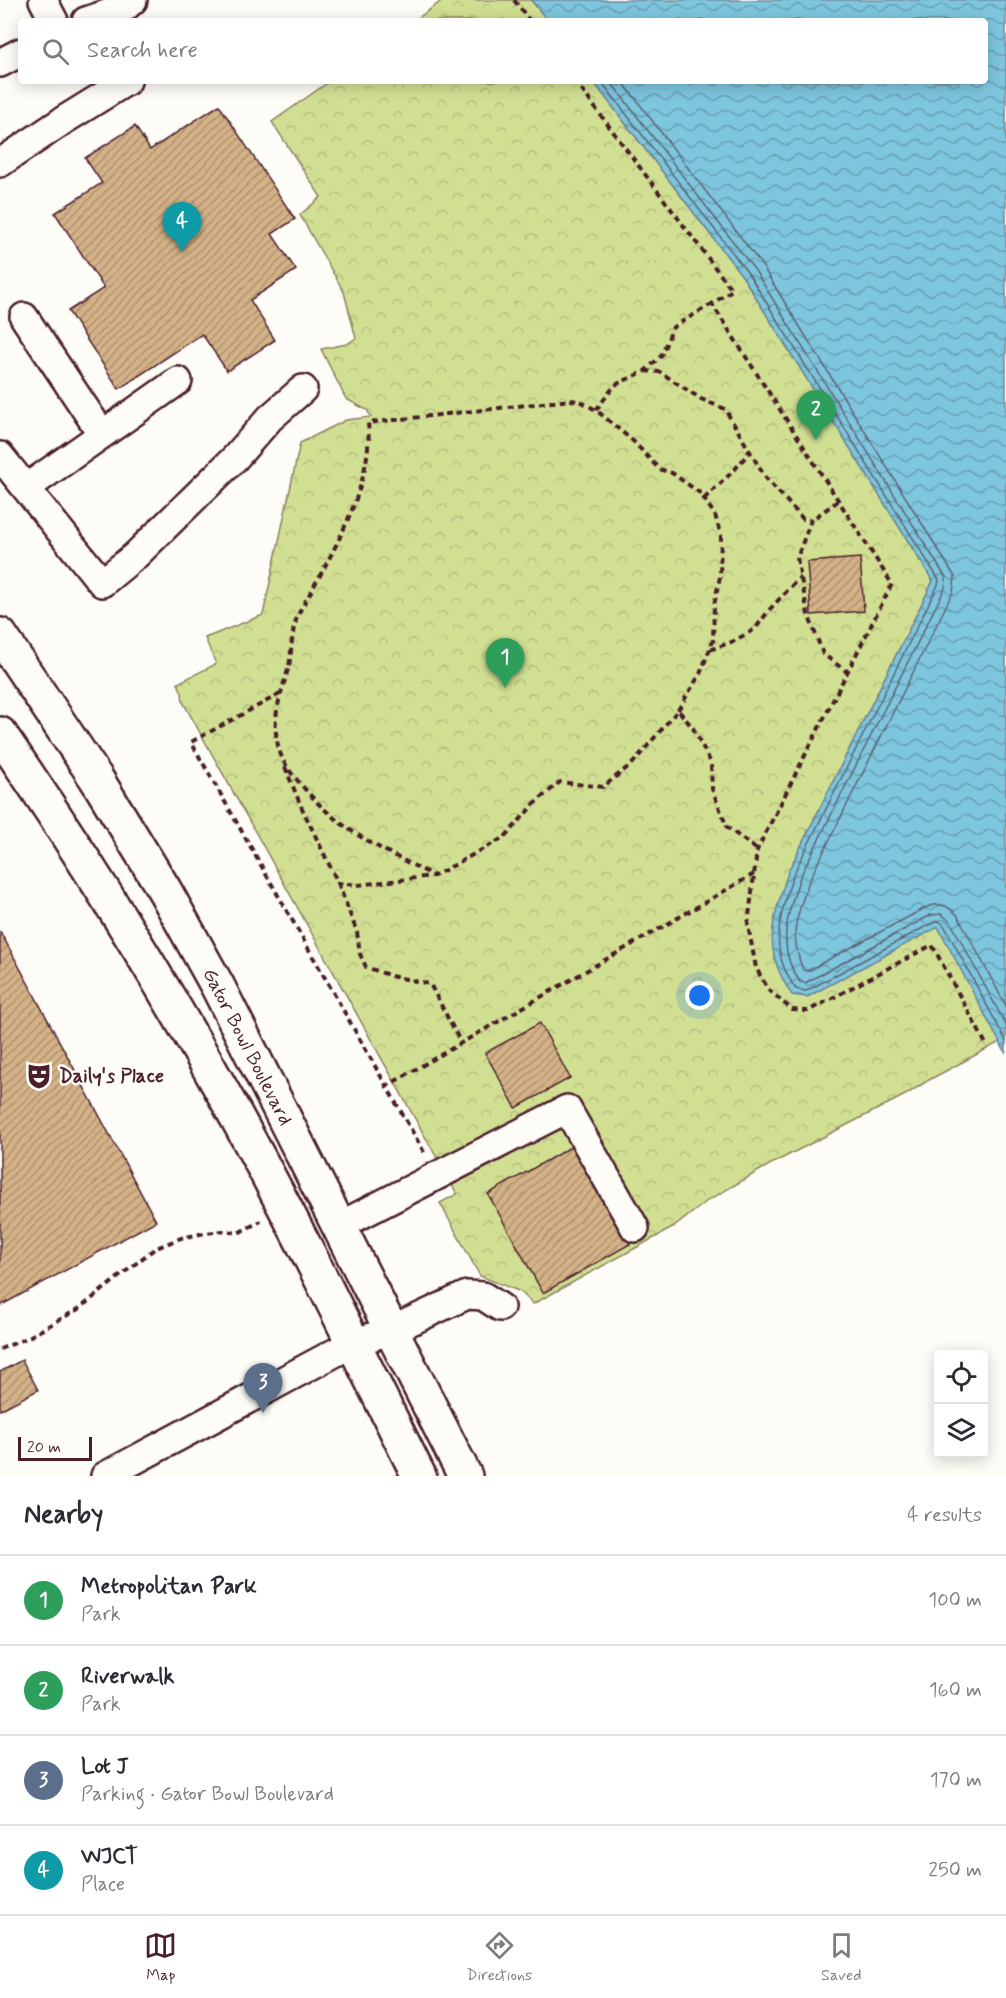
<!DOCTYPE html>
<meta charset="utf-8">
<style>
body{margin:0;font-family:Mynerve,sans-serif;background:#f7f7f7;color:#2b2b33}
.controls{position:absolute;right:18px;bottom:18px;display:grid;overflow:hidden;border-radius:6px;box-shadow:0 3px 15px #0003}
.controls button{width:54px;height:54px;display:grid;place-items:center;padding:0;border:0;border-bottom:2px solid #e1e1e2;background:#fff;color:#2b2b33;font:30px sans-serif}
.scale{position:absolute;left:18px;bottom:15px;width:74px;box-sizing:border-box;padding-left:6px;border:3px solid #4a1f2b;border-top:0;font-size:16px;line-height:21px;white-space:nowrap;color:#4a1f2b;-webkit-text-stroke:4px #fdfcf7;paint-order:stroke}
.you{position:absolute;left:700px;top:996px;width:21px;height:21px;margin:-15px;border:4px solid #fff;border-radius:50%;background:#1a73e8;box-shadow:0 0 0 9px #1a73e833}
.badge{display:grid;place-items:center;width:39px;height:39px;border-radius:50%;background:#4a1f2b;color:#fff;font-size:20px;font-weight:700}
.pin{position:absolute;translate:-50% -50px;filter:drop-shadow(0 2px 3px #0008)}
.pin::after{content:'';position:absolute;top:32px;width:21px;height:18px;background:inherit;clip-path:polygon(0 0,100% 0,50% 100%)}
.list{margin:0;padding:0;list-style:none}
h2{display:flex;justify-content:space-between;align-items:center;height:78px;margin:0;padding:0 24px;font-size:26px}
h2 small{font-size:20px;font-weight:400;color:#7c7c81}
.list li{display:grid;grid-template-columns:39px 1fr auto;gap:18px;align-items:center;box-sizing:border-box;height:90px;padding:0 24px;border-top:2px solid #e1e1e2}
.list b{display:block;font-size:22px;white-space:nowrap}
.list p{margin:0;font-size:20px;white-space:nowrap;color:#7c7c81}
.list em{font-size:20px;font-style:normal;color:#7c7c81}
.icon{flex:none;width:33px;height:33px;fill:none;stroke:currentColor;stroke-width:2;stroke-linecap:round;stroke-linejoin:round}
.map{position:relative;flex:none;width:1006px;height:1476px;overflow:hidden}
.search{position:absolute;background:#fff;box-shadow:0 3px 15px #0003;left:18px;right:18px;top:18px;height:66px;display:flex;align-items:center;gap:15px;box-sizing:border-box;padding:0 21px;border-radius:6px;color:#7c7c81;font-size:22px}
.sheet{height:438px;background:#fff}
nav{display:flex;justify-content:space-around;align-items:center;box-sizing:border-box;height:84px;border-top:2px solid #e1e1e2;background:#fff;font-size:16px;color:#7c7c81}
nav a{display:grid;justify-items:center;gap:3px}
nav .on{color:#4a1f2b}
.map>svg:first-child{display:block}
.park{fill:url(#park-crowns);stroke:#8e7f5f;stroke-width:1.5}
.water{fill:url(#water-waves);stroke:#698396;stroke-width:1.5}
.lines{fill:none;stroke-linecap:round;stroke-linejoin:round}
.shore{stroke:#5e6273;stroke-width:1.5}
.building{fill:url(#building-hatch);stroke:#4a1f2b;stroke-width:1.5}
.minor-casing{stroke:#4a1f2b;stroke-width:32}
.major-casing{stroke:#4a1f2b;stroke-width:38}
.path{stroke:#4a1f2b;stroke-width:4;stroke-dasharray:6 4.5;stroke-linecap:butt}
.minor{stroke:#fdfcf7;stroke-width:27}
.major{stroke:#fdfcf7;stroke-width:33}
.labels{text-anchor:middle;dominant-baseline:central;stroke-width:5;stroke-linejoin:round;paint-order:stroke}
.street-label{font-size:20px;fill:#4a1f2b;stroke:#fdfcf7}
.poi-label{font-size:20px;font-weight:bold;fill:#4a1f2b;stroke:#fdfcf7;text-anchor:start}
</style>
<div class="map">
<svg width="1006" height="1476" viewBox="0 0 1006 1476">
<defs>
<pattern id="park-crowns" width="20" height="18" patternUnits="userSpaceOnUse" patternTransform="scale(1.5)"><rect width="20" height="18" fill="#d1df93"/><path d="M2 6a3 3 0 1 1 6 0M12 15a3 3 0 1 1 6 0" fill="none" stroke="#b5bf7f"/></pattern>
<pattern id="water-waves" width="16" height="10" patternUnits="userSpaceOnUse" patternTransform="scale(1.5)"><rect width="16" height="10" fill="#7dc6de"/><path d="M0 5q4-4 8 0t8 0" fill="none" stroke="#68a0b4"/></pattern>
<pattern id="building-hatch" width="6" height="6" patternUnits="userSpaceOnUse" patternTransform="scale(1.5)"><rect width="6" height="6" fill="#d4b287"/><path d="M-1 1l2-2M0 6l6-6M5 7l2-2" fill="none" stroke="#ae906f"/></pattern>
</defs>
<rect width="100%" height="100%" fill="#fdfcf7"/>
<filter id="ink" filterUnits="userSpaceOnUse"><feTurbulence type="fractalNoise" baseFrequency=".0167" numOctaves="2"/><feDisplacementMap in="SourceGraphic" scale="12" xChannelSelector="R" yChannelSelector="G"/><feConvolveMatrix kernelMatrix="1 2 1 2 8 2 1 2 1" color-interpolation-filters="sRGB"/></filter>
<g filter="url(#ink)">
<!-- park -->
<path class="park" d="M443,0H531L548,21H414Z
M330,81H593L743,277L933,581L788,872L807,997L938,926L1000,1042L927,1081L907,1094L769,1165L707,1201L674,1227L533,1304L521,1292L480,1276L440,1203L457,1194L183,702L182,693L178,683L216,664L205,638L263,615L300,443L346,420L371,417L367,410L346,399L321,349L347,344L356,338L344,292L300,215L321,197L272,122Z"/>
<!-- water -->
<path class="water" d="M531,0H1006V1054L938,927L807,997L792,995C761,948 772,923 788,872L933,581L743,277L593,81H985V21H548Z"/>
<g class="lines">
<!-- shore -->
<path class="shore" d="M601,81L748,273L939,580L938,585L793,875C780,917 767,949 796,989L806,991L934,922L939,921L944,925L1006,1041
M610,81L754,269L946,578L945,588L800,877C788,915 775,946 800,982L805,983L931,915L941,914L950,921L1006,1025
M622,81L761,264L955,577L953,592L809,881C797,918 788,931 803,970L807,971L927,907C939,902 950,906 958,916L1006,1006"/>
</g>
<!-- building -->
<path class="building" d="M219,105L295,219L272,234L296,270L250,300L275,340L227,371L202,334L119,389L68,311L104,288L55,213L102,183L85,158L135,126L150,150Z
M860,558L864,611L811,615L807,562Z
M0,931L156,1221L0,1306Z
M540,1023L570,1078L516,1108L485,1053Z
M574,1145L630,1244L543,1293L488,1194Z
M22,1360L38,1390L0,1410V1372Z"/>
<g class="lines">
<!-- minor casing -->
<g class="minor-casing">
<path id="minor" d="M43,0L54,21
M86,21L124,8L133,0
M0,63L21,52
M0,163L64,120L127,81
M24,317L102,434
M0,456L102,583L136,555L235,458L270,418L303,389
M26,488L178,381
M339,1226L567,1109L635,1228
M105,1476L353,1343L392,1330L467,1295L483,1296L500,1307"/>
</g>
<!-- major casing -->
<g class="major-casing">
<path id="major" d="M0,635L96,778L165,891L218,987L465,1476
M0,734C80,851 156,972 225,1096C294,1220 356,1349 419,1476"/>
</g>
<!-- path -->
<path class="path" d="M514,0L530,21
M575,81L732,290L712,304L892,584L757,850L748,925L756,968L768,989L792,1010L808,1011L932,945L987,1046
M645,371L660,372L701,399L725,409L765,477L803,519L811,520
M596,410L615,385L645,371L661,356L673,327L712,304
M704,499C720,483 738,469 750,450
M838,501L811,520L797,558L808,614L823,654L847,672
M710,650L734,641L755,629L770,609L800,577
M280,694L191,742L425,1154
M678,710L700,674L713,641L714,605L720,577L721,535L715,515L700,493L672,473L659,469L633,441L596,410L580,401L570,400L368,423C374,485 331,556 301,609C290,629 293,645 289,666C282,691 272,715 277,741C281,762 290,772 304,788C343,834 383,849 434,876L505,837L535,803L560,782L603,787L633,763L678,710L693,728L711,763L712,789L727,827L757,850
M285,767L301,806L338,883L358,885L433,876
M338,883L357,932L360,954L366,967L391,976L430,984L461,1043
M385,1087L754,874
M0,1349L27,1338L80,1308L154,1249L181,1238L205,1233L223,1231L238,1233L261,1221"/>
<!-- minor -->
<use href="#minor" class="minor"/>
<!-- major -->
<use href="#major" class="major"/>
</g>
</g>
<!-- icons -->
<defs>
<g id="theatre-bare" transform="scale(2.07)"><path d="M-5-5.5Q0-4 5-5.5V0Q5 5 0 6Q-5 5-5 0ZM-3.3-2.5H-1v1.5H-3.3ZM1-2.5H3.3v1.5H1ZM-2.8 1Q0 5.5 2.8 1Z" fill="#4a1f2b" stroke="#fdfcf7" stroke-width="2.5" paint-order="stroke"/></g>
</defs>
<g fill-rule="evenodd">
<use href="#theatre-bare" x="39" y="1076"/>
</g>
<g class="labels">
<!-- street labels -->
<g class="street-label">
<text transform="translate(247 1047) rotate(63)">Gator Bowl Boulevard</text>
</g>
<!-- poi labels -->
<g class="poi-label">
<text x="59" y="1076">Daily's Place</text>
</g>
</g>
</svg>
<div class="controls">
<button><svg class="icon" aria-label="locate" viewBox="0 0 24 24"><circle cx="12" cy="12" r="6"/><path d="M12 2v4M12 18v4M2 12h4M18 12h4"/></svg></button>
<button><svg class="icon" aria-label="layers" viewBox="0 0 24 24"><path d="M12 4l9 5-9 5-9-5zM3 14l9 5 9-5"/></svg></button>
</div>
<div class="scale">20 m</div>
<div class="you"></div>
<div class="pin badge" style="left:505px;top:688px;background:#2e9e5b">1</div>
<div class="pin badge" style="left:816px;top:440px;background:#2e9e5b">2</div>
<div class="pin badge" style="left:263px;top:1413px;background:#5c6f8a">3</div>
<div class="pin badge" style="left:182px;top:252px;background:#0f9aa8">4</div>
<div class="search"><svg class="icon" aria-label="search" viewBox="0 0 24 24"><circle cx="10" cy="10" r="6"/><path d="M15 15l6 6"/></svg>Search here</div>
</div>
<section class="sheet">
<h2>Nearby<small>4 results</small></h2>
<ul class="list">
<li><span class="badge" style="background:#2e9e5b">1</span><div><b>Metropolitan Park</b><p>Park</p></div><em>100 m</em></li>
<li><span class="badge" style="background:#2e9e5b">2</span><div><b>Riverwalk</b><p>Park</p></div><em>160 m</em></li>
<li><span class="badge" style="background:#5c6f8a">3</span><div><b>Lot J</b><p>Parking · Gator Bowl Boulevard</p></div><em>170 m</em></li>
<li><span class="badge" style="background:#0f9aa8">4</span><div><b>WJCT</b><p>Place</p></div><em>250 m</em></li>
</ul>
</section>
<nav>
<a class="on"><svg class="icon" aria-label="map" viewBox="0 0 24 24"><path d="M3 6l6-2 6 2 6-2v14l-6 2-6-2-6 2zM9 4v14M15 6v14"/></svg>Map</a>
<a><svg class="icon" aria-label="directions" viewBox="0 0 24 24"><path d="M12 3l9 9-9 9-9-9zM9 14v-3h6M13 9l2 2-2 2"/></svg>Directions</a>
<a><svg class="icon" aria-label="saved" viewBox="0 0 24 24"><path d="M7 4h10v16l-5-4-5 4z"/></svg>Saved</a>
</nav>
